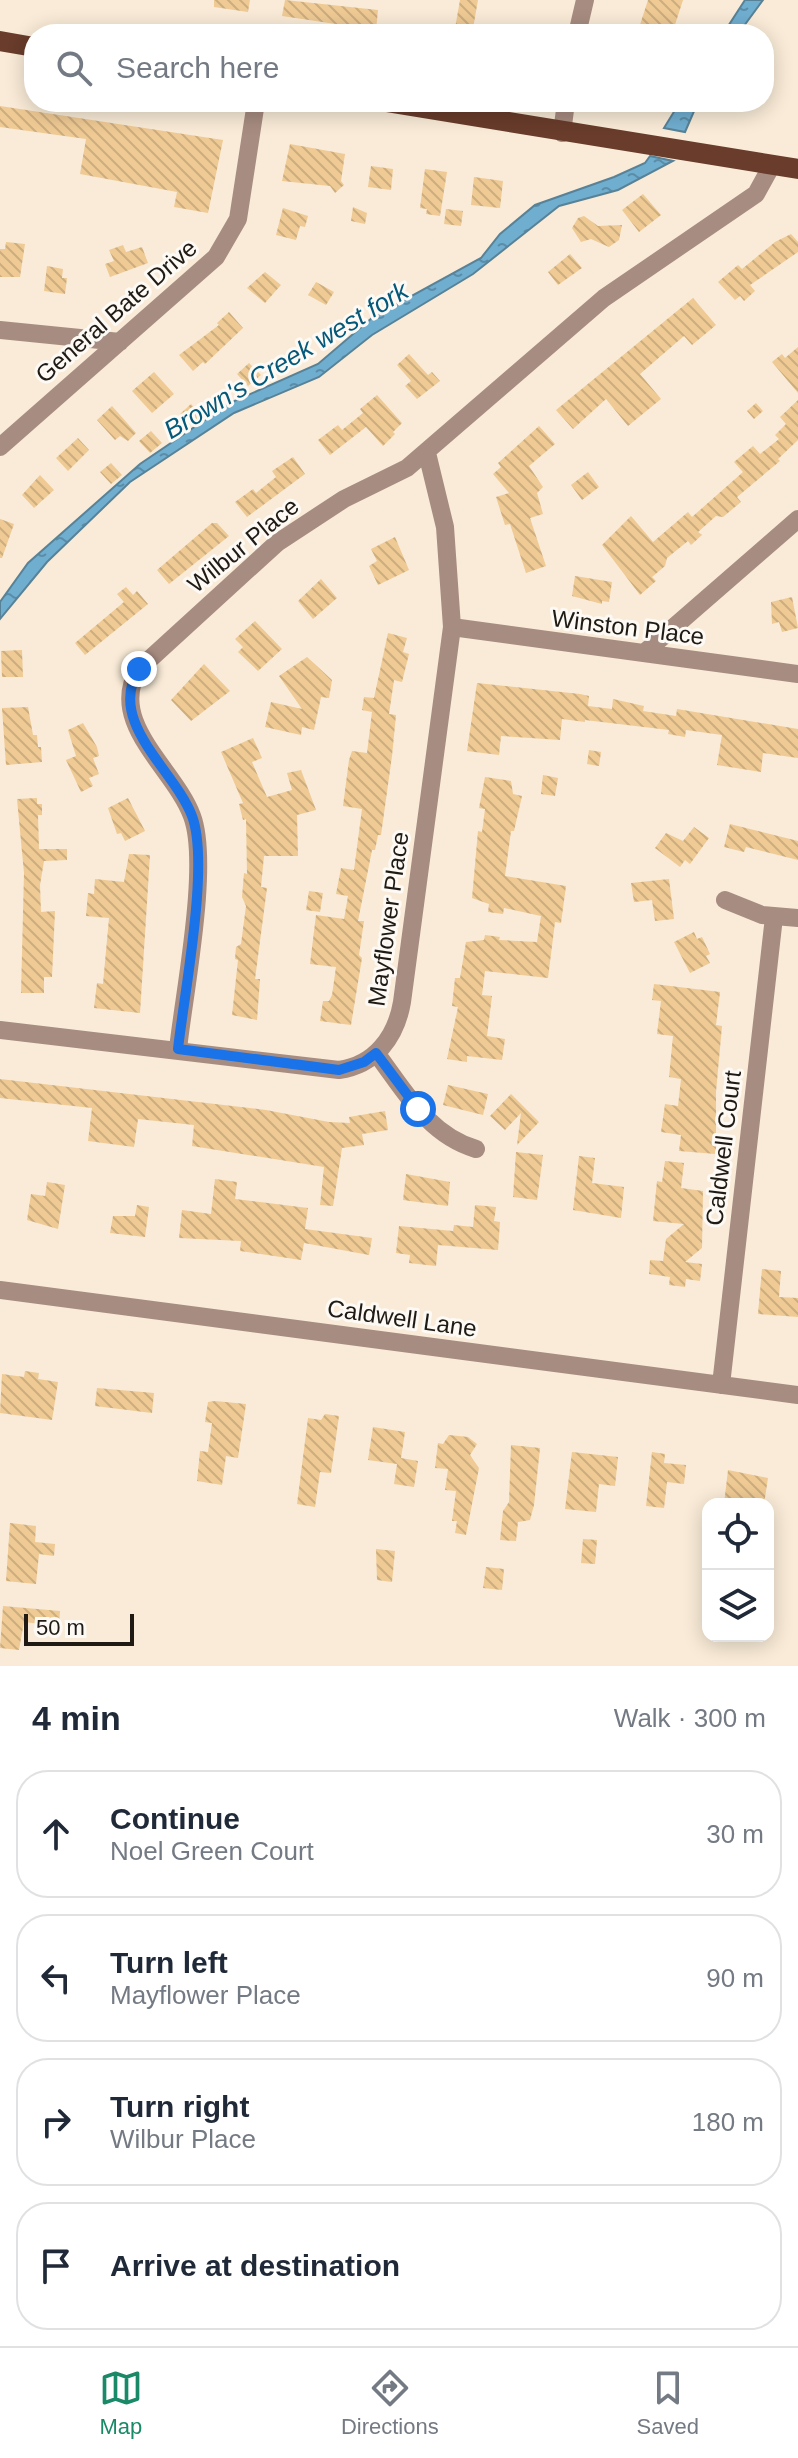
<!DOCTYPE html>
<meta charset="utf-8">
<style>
body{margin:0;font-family:Helvetica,sans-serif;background:#f2f2f3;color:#1f2937}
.controls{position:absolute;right:24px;bottom:24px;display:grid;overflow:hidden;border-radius:16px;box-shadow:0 4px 20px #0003}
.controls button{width:72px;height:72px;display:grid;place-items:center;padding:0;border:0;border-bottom:2px solid #e0e1e3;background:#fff;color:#1f2937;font:40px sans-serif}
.scale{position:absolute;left:24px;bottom:20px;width:110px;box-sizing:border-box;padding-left:8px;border:4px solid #1f1a13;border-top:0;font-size:22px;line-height:28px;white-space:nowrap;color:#1f1a13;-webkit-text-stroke:6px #fdfaf6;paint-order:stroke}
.stop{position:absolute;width:24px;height:24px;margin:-18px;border:6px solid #1a73e8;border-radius:50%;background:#fff}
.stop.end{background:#1a73e8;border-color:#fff;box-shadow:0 2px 8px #0008}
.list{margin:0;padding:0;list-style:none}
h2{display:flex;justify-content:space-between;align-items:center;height:104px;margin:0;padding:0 32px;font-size:34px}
h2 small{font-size:26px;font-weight:400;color:#747a83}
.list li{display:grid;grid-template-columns:52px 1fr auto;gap:24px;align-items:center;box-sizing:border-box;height:128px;margin:0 16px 16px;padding:0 16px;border:2px solid #e0e1e3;border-radius:32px}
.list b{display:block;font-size:30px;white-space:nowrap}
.list p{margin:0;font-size:26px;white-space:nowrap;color:#747a83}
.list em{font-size:26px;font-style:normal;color:#747a83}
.icon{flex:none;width:44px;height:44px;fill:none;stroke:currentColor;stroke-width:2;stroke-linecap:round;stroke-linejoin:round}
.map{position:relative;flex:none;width:798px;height:1666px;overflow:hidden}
.search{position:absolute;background:#fff;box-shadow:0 4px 20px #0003;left:24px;right:24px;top:24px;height:88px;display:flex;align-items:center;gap:20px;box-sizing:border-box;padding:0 28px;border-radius:32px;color:#747a83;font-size:30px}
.sheet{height:680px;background:#fff}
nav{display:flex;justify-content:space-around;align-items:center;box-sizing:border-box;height:112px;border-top:2px solid #e0e1e3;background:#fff;font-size:22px;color:#747a83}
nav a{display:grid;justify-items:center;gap:4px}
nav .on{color:#1a8968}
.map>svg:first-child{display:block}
.water{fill:url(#water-ripples);stroke:#588297;stroke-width:2}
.building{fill:url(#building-back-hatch)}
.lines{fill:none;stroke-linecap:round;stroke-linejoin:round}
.minor{stroke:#a78c81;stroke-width:18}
.primary{stroke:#693c2b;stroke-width:20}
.route{stroke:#1a73e8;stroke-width:10}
.labels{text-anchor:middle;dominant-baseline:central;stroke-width:6;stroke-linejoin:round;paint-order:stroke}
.street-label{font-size:24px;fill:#1f1a13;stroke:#fdfaf6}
.water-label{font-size:26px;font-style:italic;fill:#04587a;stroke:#fdfaf6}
</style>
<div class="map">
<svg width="798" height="1666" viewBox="0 0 798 1666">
<defs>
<pattern id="water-ripples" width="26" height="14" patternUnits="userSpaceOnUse" patternTransform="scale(2)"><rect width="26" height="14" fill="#70aed0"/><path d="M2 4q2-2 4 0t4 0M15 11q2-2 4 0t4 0" fill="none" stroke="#5b8da8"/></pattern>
<pattern id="building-back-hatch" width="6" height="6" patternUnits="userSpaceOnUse" patternTransform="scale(2)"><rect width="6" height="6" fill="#efca94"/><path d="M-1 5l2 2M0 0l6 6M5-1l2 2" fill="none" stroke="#ccad7f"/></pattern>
</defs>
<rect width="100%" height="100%" fill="#f9ebd7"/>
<!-- water -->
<path class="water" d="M745,0H763L738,34H723Z
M680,102H698L685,132L664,128Z
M650,156L673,161L618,190L559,206L473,274L372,335L319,377L234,413L130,482L47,562L0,619V602L28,563L140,464L230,403L318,364L373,317L481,258L500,234L535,205L614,177L645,163Z"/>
<!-- building -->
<path class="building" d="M214,0H250L248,12L214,7Z
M285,0L378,10L376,30L282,16Z
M460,0H478L472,34H454Z
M648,0H683L672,34H637Z
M0,106L223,140L208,213L174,207L177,192L80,174L86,139L0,127Z
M290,144L345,154L341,181L344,185L335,193L330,186L282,181Z
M371,166L393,169L391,190L368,187Z
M425,169L447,172L440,216L426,214L427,209L420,208Z
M474,177L503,181L500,208L471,205Z
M643,194L661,215L639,232L622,210Z
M353,207L367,213L365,224L351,221Z
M283,208L308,216L305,227L300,226L296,240L276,235Z
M446,209L463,211L461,226L444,224Z
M584,216L598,226L622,225L619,240L609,247L591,239L581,242L572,228L578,218Z
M791,234L798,242V252L750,285L755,291L744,301L740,296L735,300L718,282L738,265L742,269L775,242Z
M6,242L25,244L20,277H0V249H5Z
M123,245L126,252L142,247L148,263L110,277L105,264L114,261L109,250Z
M570,254L582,268L558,285L548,272Z
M47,266L63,269L62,278H67L65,294L44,291Z
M265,272L281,285L265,303L247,288Z
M316,282L334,292L326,305L308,295Z
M693,298L716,325L692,345L684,336L640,374L661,399L628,426L606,399L573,429L556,410Z
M229,312L243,328L205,364L203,362L193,371L179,355L219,325L217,323Z
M798,347V393L772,362L782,354L785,358Z
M409,354L428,375L432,372L440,381L417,399L405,386L411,381L397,365Z
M249,363L261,375L248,386L237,374Z
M154,372L174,394L152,413L132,391Z
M377,395L402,423L393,432L395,434L383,446L366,427L330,455L318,440L338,425L342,430L363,413L360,409Z
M798,400V440L778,459L780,461L737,497L741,502L723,517L716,516L698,532L702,535L691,545L688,541L667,558L665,566L652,577L656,581L640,595L602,545L631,516L653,542L688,512L692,517L743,472L734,462L753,446L760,454L779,439L775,435L786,424L780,417Z
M756,403L763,411L754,419L747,411Z
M191,404L201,415L190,425L180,414Z
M112,406L136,433L128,441L120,436L115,440L97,420Z
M539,426L555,444L529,466L543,487L537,493L543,514L530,518L546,566L526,573L510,524L505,525L496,497L509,493L493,474L501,467L498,463Z
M151,431L162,443L150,453L139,441Z
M78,438L89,450L68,471L56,458Z
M293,457L305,474L247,517L235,502L253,489L256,493L276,477L272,471Z
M111,463L122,475L111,484L100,472Z
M588,472L599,487L582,500L571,485Z
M40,475L54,490L34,508L22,495Z
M0,519L14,524L2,558H0Z
M212,523H217L229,536L169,584L157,570Z
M395,537L409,570L378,585L369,566L377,561L371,549Z
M575,576L612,582L609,602L602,601V604L572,596Z
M321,579L337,598L313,619L298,601Z
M126,587L133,595L137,591L148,604L85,655L75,643L124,602L117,594Z
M792,597L798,628L782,632L779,622L772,624L771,602Z
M255,621L282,649L258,671L238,652L243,647L235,639Z
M388,633L407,638L403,652L409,654L402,682L394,680L389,714L396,715L392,756L381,835H378L375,850H372L358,921H364L359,955L362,958L351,1025L320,1021L323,1001H329L332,995L336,967L310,964L316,915L344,919L348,896L336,894L341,868L354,870L362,809L343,806L349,760L352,751L367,753L372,712L362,710L364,697L374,698Z
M22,650L23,677H2L1,651Z
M307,657L332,680L329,698L321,697L314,730L302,727L301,735L265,727L271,702L302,709L279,676Z
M204,664L230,691L191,721L171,700Z
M477,683L580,694L589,696L588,706L612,709L613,699L644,706L643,711L676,716L677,709L798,729V758L763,753L761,772L717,765L722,735L686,730L685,737L668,734L669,730L585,720V722L562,719L560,740L501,736L499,755L467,751Z
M28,707L33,735H37L38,747H41L42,762L6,765L2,708Z
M83,723L97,747L99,756L93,758L99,774L89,778L93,786L81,792L66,760L76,756L68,730Z
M253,738L262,758L252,762L267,797L292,790L287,773L301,770L316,810L297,815L298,856H264L261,887L267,888L255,979H260L257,1020L232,1015L238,960L235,959L236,947L241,944L246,906L242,897L244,873L247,874L246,819L243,820L239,804L243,803L221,752Z
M589,750L601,752L599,766L587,764Z
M543,775L558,778L555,796L541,794Z
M485,777L511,781L513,794L522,796L514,831H511L505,876L566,886L561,923L555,922L548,978L485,971L482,995L492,996L487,1036L505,1039L502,1060L467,1056V1062L447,1059L458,1007L452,1006L455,978H460L466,942L484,940L485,935L500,937L499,940L537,942L541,916L504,908L503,914L488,912L489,904L472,898L478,831L482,832L485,809L479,808Z
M37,798V804H42V815H38L39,849H67V860L44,861L40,885L41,912L55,911L52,977H44V993H21L24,873L17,799Z
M128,798L145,831L125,841L121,833L117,834L108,808Z
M730,824L798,841V860L746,847L744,852L724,847Z
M694,827L709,838L690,864L685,860L680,867L655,848L666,833L683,841Z
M129,854L150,855L140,1013L94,1008L97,983L103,984L109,918L86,916L88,893L94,894L95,879L124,882Z
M669,879L674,919L655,921L652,900L634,902L631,883Z
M309,891L323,893L320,912L306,910Z
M694,932L697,939L702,937L710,954L706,956L710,963L690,973L674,942Z
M654,984L720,992L716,1025L722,1026L716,1092V1154L679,1151L681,1135L661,1132L665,1104L678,1106L681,1079L669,1077L673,1036L657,1034L661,1001L652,1000Z
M0,1079L266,1110L329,1122L350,1123L349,1117L385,1111L388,1130L362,1134L364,1145L342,1148L333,1206L320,1205L324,1167L192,1146L194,1125L138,1119L134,1147L88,1141L92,1108L0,1098Z
M448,1085L488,1094L483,1115L443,1105Z
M511,1094L539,1122L517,1145L521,1113L505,1130L490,1116Z
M516,1152L543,1155L537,1200L513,1197Z
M579,1156L595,1158L592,1183L624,1187L621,1218L573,1210Z
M665,1161L684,1163L681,1188L703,1191L702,1248L685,1262L702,1264L700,1281L686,1279L685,1287L669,1285L670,1277L649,1274L650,1260L663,1261L666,1239L684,1224L653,1221L657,1181L662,1182Z
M406,1174L450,1182L448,1206L403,1200Z
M215,1179L237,1182L235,1199L308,1208L305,1229L372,1238L369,1255L304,1243L301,1260L240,1251L241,1241L179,1238L182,1210L211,1214Z
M47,1182L65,1185L58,1229L27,1220L31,1194L45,1196Z
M137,1205L149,1207L145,1237L110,1233L113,1216H135Z
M475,1205L496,1207L494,1221L500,1222L498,1250L438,1245L436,1266L409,1263L410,1255L396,1253L399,1226L453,1231L454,1225L473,1227Z
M762,1269L781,1271L779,1297L798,1298V1317L758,1314Z
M25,1371L39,1373L38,1379L58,1382L52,1420L0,1413L2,1374L24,1377Z
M97,1388L154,1393L152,1413L95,1406Z
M215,1401L246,1404L238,1458L226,1456L222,1485L197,1481L200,1451L208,1452L212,1423L205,1422L208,1402Z
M325,1414L339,1416L331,1473L320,1472L315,1507L297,1504L308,1418L321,1420Z
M373,1427L405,1432L401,1458L418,1461L414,1487L394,1484L397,1464L368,1460Z
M449,1435L468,1437L477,1444L470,1455L479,1468L466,1535L455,1533L457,1521H452L456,1491L445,1490L448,1469L435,1468L438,1443L443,1444Z
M511,1445L540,1448L534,1505L530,1520L518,1522L516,1541L500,1540L503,1511L509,1502Z
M572,1452L618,1457L615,1486L599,1484L596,1512L565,1509Z
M652,1452L665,1454L664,1463L686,1465L684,1484L667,1482L664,1508L646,1506Z
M728,1470L768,1478L764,1504H724Z
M10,1523L36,1526L35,1542L55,1544L54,1556L39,1554L36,1584L6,1581Z
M583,1539L597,1540L595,1564L581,1563Z
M376,1549L395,1551L392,1582L377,1580Z
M486,1567L504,1569L502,1590L483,1588Z
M3,1606L60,1611L59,1626L24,1622L19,1650L0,1648Z"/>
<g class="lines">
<!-- minor -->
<path class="minor" d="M577,34L585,0
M562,133L566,102
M0,330L120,342
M0,447L216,257L238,219L256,102
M452,627L798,674
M644,653L798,519
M725,900L762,915L798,918
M0,1030L339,1070C375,1065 396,1037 402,1002L452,627L445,527L427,453
M178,1049C184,993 210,864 192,816C175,769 106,722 139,669L277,543L344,499L407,468L604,298L756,194L772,165
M376,1053C405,1091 428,1135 476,1149
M0,1290L798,1395
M721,1385L774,917"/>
<!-- primary -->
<path class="primary" d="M0,41L34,47
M386,102L798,169"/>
</g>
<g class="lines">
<!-- route -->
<path class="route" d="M139,669C106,722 174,769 192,816C210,863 184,994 178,1049L339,1070L364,1062L376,1053L418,1109"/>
</g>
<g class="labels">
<!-- street labels -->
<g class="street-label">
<text transform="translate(116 311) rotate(-41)">General Bate Drive</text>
<text transform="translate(243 545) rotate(-39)">Wilbur Place</text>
<text transform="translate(628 627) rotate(7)">Winston Place</text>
<text transform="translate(388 919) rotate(-82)">Mayflower Place</text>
<text transform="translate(723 1148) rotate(-83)">Caldwell Court</text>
<text transform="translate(402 1318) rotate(8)">Caldwell Lane</text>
</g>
<!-- water labels -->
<g class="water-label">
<text transform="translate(286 360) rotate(-31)">Brown's Creek west fork</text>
</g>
</g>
</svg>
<div class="controls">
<button><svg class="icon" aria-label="locate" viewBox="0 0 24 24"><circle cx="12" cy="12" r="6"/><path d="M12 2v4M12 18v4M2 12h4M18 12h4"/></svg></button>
<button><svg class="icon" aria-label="layers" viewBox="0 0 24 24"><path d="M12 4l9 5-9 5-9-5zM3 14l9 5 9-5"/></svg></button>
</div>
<div class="scale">50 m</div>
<div class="stop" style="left:418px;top:1109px"></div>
<div class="stop end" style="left:139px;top:669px"></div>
<div class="search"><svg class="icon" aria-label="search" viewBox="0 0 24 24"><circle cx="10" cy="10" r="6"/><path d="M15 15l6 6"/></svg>Search here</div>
</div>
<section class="sheet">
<h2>4 min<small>Walk · 300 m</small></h2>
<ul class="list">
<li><svg class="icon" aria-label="ahead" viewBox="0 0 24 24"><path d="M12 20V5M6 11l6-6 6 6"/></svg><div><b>Continue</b><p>Noel Green Court</p></div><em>30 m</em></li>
<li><svg class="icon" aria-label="left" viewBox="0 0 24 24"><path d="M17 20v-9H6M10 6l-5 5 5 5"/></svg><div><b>Turn left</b><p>Mayflower Place</p></div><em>90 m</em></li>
<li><svg class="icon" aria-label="right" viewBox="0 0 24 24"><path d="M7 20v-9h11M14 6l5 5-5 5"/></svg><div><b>Turn right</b><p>Wilbur Place</p></div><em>180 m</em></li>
<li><svg class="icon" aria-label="arrive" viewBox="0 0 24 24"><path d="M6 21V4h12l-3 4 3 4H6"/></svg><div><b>Arrive at destination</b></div></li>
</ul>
</section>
<nav>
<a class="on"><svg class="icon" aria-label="map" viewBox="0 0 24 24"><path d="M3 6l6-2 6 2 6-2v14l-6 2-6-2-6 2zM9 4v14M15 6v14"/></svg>Map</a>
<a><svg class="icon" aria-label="directions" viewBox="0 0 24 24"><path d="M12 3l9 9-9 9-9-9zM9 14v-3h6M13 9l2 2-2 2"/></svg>Directions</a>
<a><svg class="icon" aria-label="saved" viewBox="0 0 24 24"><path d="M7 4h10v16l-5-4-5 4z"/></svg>Saved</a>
</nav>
